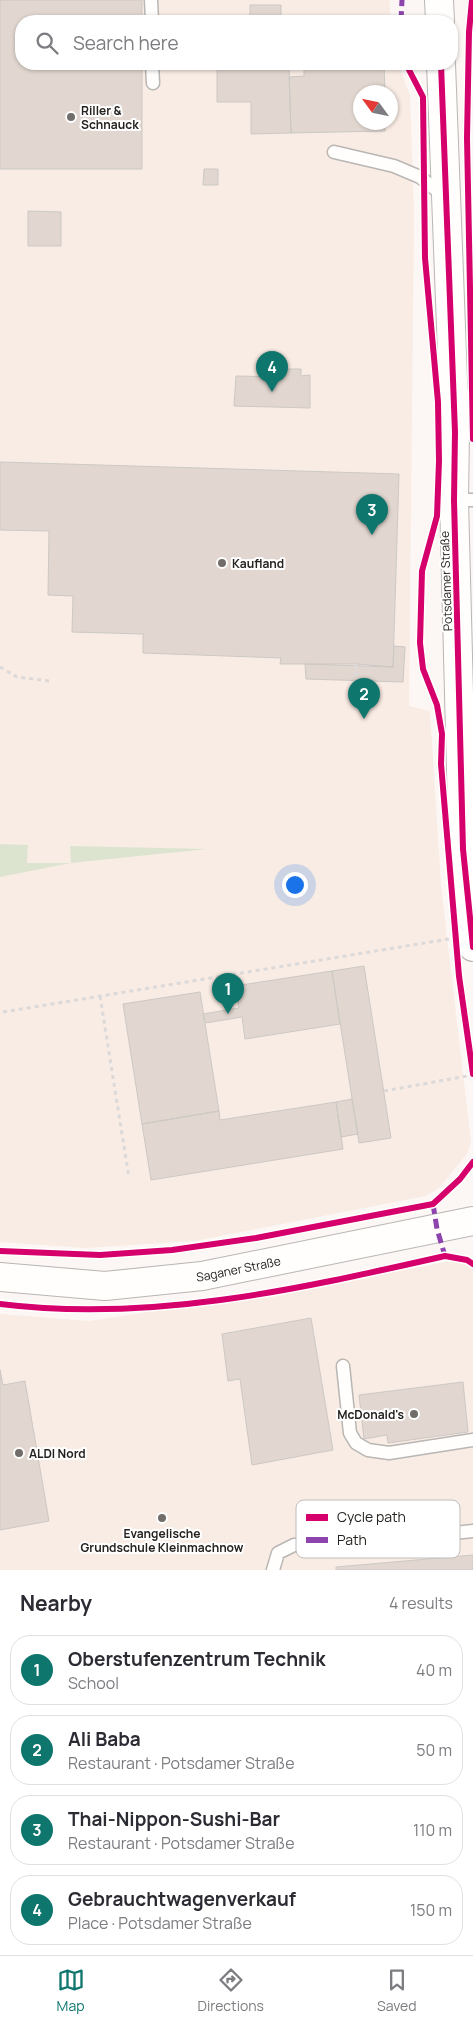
<!DOCTYPE html>
<meta charset="utf-8">
<style>
body{margin:0;font-family:Manrope,sans-serif;background:#f7f7f7;color:#2b2b33}
.compass{position:absolute;left:353px;top:85px;width:45px;height:45px;border-radius:50%;background:#fff;box-shadow:0 1px 4px #0004;rotate:303deg}
.you{position:absolute;left:294px;top:884px;width:18px;height:18px;margin:-12px;border:4px solid #fff;border-radius:50%;background:#1a73e8;box-shadow:0 0 0 8px #1a73e833}
.badge{display:grid;place-items:center;width:32px;height:32px;border-radius:50%;background:#0f766e;color:#fff;font-size:16px;font-weight:700}
.pin{position:absolute;translate:-50% -41px;filter:drop-shadow(0 1px 2px #0008)}
.pin::after{content:'';position:absolute;top:26px;width:18px;height:15px;background:inherit;clip-path:polygon(0 0,100% 0,50% 100%)}
.list{margin:0;padding:0;list-style:none}
h2{display:flex;justify-content:space-between;align-items:center;height:65px;margin:0;padding:0 20px;font-size:21px}
h2 small{font-size:16px;font-weight:400;color:#7c7c81}
.list li{display:grid;grid-template-columns:32px 1fr auto;gap:15px;align-items:center;box-sizing:border-box;height:70px;margin:0 10px 10px;padding:0 10px;border:1px solid #e1e1e2;border-radius:20px}
.list b{display:block;font-size:19px;white-space:nowrap}
.list p{margin:0;font-size:16px;white-space:nowrap;color:#7c7c81}
.list em{font-size:16px;font-style:normal;color:#7c7c81}
.icon{flex:none;width:28px;height:28px;fill:none;stroke:currentColor;stroke-width:2;stroke-linecap:round;stroke-linejoin:round}
.map{position:relative;flex:none;width:473px;height:1570px;overflow:hidden}
.search{position:absolute;background:#fff;box-shadow:0 1px 4px #0004;left:15px;right:15px;top:15px;height:55px;display:flex;align-items:center;gap:12px;box-sizing:border-box;padding:0 18px;border-radius:20px;color:#7c7c81;font-size:19px}
.sheet{height:385px;background:#fff}
nav{display:flex;justify-content:space-around;align-items:center;box-sizing:border-box;height:70px;border-top:1px solid #e1e1e2;background:#fff;font-size:14px;color:#7c7c81}
nav a{display:grid;justify-items:center;gap:2px}
nav .on{color:#0f766e}
.map>svg:first-child{display:block}
.built{fill:#f9ece4;fill-rule:evenodd}
.green{fill:#dce4cf}
.building{fill:#e2d7d0;stroke:#ccc8c5}
.lines{fill:none;stroke-linecap:round;stroke-linejoin:round}
.service-casing{stroke:#b9b6b3;stroke-width:15}
.tertiary-casing{stroke:#b9b6b3;stroke-width:30}
.secondary-casing{stroke:#b9b6b3;stroke-width:30}
.path{stroke:#dbd9d9;stroke-width:3;stroke-dasharray:4 4;stroke-linecap:butt}
.service{stroke:#fffefd;stroke-width:12}
.tertiary{stroke:#fffefd;stroke-width:28}
.secondary{stroke:#fffefd;stroke-width:28}
.quiet{stroke:#8e44ad;stroke-width:5;stroke-dasharray:10 5;stroke-linecap:butt}
.cycleway-casing{stroke:#fff;stroke-width:9}
.cycleway{stroke:#d6006c;stroke-width:6}
.poi-dot{fill:#716d6a;stroke:#fff;stroke-width:2}
.labels{text-anchor:middle;dominant-baseline:central;stroke-width:4;stroke-linejoin:round;paint-order:stroke}
.poi-label{font-size:12px;font-weight:bold;fill:#26221f;stroke:#fff;text-anchor:start}
.street-label{font-size:12px;fill:#26221f;stroke:#fff}
.key{fill:#fff;stroke:#bebdbc;stroke-width:1}
.key-label{font-size:14px;fill:#26221f}
</style>
<div class="map">
<svg width="473" height="1570" viewBox="0 0 473 1570">
<rect width="100%" height="100%" fill="#fcf7f4"/>
<!-- built -->
<path class="built" d="M0,0H389L391,21H21V64H398L410,95L414,214L409,706L430,711L441,885L471,1142L467,1154L439,1188L426,1196L195,1241L86,1248L0,1242ZM360,92H390V122H360Z
M456,1260L473,1266V1570H0V1314L89,1321L326,1285Z"/>
<!-- green -->
<path class="green" d="M0,844L28,845L27,863H71L70,846L207,849L71,863L0,877Z"/>
<!-- building -->
<path class="building" d="M0,0H142V21H21V64H142V169H0Z
M250,5H281V21H250Z
M217,64H289L291,133L251,134V102H217Z
M304,64H384L385,92H360V122H385V131L291,133L289,77L304,76Z
M204,169H218V185H203Z
M28,211L61,212V246H28Z
M280,369H301V376L310,375V408L234,406L236,376L280,377Z
M0,462L399,474L393,667L356,664H280L281,658L143,653V634L72,632L73,596L48,595L49,531L0,530Z
M394,646L405,647L403,682L306,679L305,664L393,667Z
M364,966L391,1138L359,1143L332,971Z
M332,971L340,1024L245,1039L242,1017L205,1023L203,1014L239,1008L235,986Z
M200,992L219,1111L142,1124L123,1004Z
M352,1099L358,1134L341,1137L336,1102Z
M336,1102L343,1149L151,1180L142,1124L219,1111L220,1120Z
M311,1318L333,1450L252,1465L240,1379L228,1381L222,1334Z
M0,1370L3,1385L25,1381L49,1521L0,1530Z
M463,1382L468,1432L388,1443L387,1435L364,1439L359,1395Z
M473,1555V1570H336V1567Z"/>
<g class="lines">
<!-- service casing -->
<g class="service-casing">
<path id="service" d="M151,0L152,21
M152,64L153,83
M334,152L394,166L420,177L445,197
M453,395L473,396
M454,500H473
M343,1366L350,1433L356,1443L368,1450L389,1453L473,1440
M273,1570L278,1553L294,1545L408,1538L473,1531"/>
</g>
<!-- tertiary casing -->
<g class="tertiary-casing">
<path id="tertiary" d="M439,0L440,21
M441,64L455,432L454,500L463,849L473,947"/>
</g>
<!-- secondary casing -->
<g class="secondary-casing">
<g id="secondary">
<path id="s1" d="M0,1277L105,1286L202,1276L473,1221"/>
</g>
</g>
<!-- path -->
<path class="path" d="M0,667L17,677L50,681
M355,692L356,664
M100,996L129,1178
M3,1012L449,939
M384,1091L473,1075"/>
<!-- service -->
<use href="#service" class="service"/>
<!-- tertiary -->
<use href="#tertiary" class="tertiary"/>
<!-- secondary -->
<use href="#secondary" class="secondary"/>
<!-- quiet -->
<path class="quiet" d="M401,21L402,0
M433,1204L437,1229L445,1256"/>
<!-- cycleway casing -->
<g class="cycleway-casing">
<path id="cycleway" d="M472,0L469,32L467,138L473,439
M406,64L423,97L425,258L438,402L439,461L437,516L422,571L420,643L423,669L437,705L442,734L441,764L459,976L473,1074
M441,64L455,432L454,500L463,849L473,947
M0,1251L100,1255L172,1250L256,1238L433,1204L460,1179L473,1162
M0,1304C151,1323 299,1289 445,1256L467,1260L473,1264"/>
</g>
<!-- cycleway -->
<use href="#cycleway" class="cycleway"/>
</g>
<!-- markers -->
<g class="poi-dot">
<circle cx="71" cy="117" r="5"/>
<circle cx="222" cy="563" r="5"/>
<circle cx="414" cy="1414" r="5"/>
<circle cx="19" cy="1453" r="5"/>
<circle cx="162" cy="1518" r="5"/>
</g>
<g class="labels">
<!-- poi labels -->
<g class="poi-label">
<text x="81" y="110">Riller &amp;<tspan x="81" dy="14">Schnauck</tspan></text>
<text x="232" y="563">Kaufland</text>
<text x="404" y="1414" text-anchor="end">McDonald's</text>
<text x="29" y="1453">ALDI Nord</text>
<text x="162" y="1533" text-anchor="middle">Evangelische<tspan x="162" dy="14">Grundschule Kleinmachnow</tspan></text>
</g>
<!-- street labels -->
<g class="street-label">
<text transform="translate(446 581) rotate(-92)">Potsdamer Straße</text>
<text stroke="none"><textPath href="#s1" startOffset="240">Saganer Straße</textPath></text>
</g>
</g>
<!-- legend -->
<rect x="296" y="1500" width="164" height="58" rx="8" class="key"/>
<rect x="306" y="1514" width="22" height="7" fill="#d6006c"/>
<rect x="306" y="1537" width="22" height="6" fill="#8e44ad"/>
<g class="key-label">
<text x="337" y="1522">Cycle path</text>
<text x="337" y="1545">Path</text>
</g>
</svg>
<svg class="compass" viewBox="-18 -18 36 36"><path d="M0-13l5 13h-10z" fill="#e53935"/><path d="M0 13l5-13h-10z" fill="#7c7c81"/></svg>
<div class="you"></div>
<div class="pin badge" style="left:228px;top:1014px">1</div>
<div class="pin badge" style="left:364px;top:719px">2</div>
<div class="pin badge" style="left:372px;top:535px">3</div>
<div class="pin badge" style="left:272px;top:392px">4</div>
<div class="search"><svg class="icon" aria-label="search" viewBox="0 0 24 24"><circle cx="10" cy="10" r="6"/><path d="M15 15l6 6"/></svg>Search here</div>
</div>
<section class="sheet">
<h2>Nearby<small>4 results</small></h2>
<ul class="list">
<li><span class="badge">1</span><div><b>Oberstufenzentrum Technik</b><p>School</p></div><em>40 m</em></li>
<li><span class="badge">2</span><div><b>Ali Baba</b><p>Restaurant · Potsdamer Straße</p></div><em>50 m</em></li>
<li><span class="badge">3</span><div><b>Thai-Nippon-Sushi-Bar</b><p>Restaurant · Potsdamer Straße</p></div><em>110 m</em></li>
<li><span class="badge">4</span><div><b>Gebrauchtwagenverkauf</b><p>Place · Potsdamer Straße</p></div><em>150 m</em></li>
</ul>
</section>
<nav>
<a class="on"><svg class="icon" aria-label="map" viewBox="0 0 24 24"><path d="M3 6l6-2 6 2 6-2v14l-6 2-6-2-6 2zM9 4v14M15 6v14"/></svg>Map</a>
<a><svg class="icon" aria-label="directions" viewBox="0 0 24 24"><path d="M12 3l9 9-9 9-9-9zM9 14v-3h6M13 9l2 2-2 2"/></svg>Directions</a>
<a><svg class="icon" aria-label="saved" viewBox="0 0 24 24"><path d="M7 4h10v16l-5-4-5 4z"/></svg>Saved</a>
</nav>
